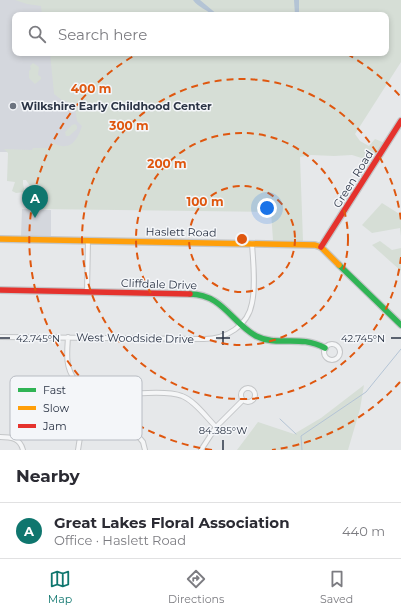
<!DOCTYPE html>
<meta charset="utf-8">
<style>
body{margin:0;font-family:Montserrat,sans-serif;background:#f2f2f3;color:#2b2b33}
.you{position:absolute;left:267px;top:208px;width:14px;height:14px;margin:-10px;border:3px solid #fff;border-radius:50%;background:#1a73e8;box-shadow:0 0 0 6px #1a73e833}
.badge{display:grid;place-items:center;width:26px;height:26px;border-radius:50%;background:#0f766e;color:#fff;font-size:13px;font-weight:700}
.pin{position:absolute;translate:-50% -33px;filter:drop-shadow(0 1px 2px #0008)}
.pin::after{content:'';position:absolute;top:21px;width:14px;height:12px;background:inherit;clip-path:polygon(0 0,100% 0,50% 100%)}
.list{margin:0;padding:0;list-style:none}
h2{display:flex;justify-content:space-between;align-items:center;height:52px;margin:0;padding:0 16px;font-size:17px}
h2 small{font-size:13px;font-weight:400;color:#7c7c81}
.list li{display:grid;grid-template-columns:26px 1fr auto;gap:12px;align-items:center;box-sizing:border-box;height:56px;padding:0 16px;border-top:1px solid #e1e1e2}
.list b{display:block;font-size:15px;white-space:nowrap}
.list p{margin:0;font-size:13px;white-space:nowrap;color:#7c7c81}
.list em{font-size:13px;font-style:normal;color:#7c7c81}
.icon{flex:none;width:22px;height:22px;fill:none;stroke:currentColor;stroke-width:2;stroke-linecap:round;stroke-linejoin:round}
.map{position:relative;flex:none;width:401px;height:450px;overflow:hidden}
.search{position:absolute;background:#fff;box-shadow:0 2px 6px #0003;left:12px;right:12px;top:12px;height:44px;display:flex;align-items:center;gap:10px;box-sizing:border-box;padding:0 14px;border-radius:8px;color:#7c7c81;font-size:15px}
.sheet{height:108px;background:#fff}
nav{display:flex;justify-content:space-around;align-items:center;box-sizing:border-box;height:56px;border-top:1px solid #e1e1e2;background:#fff;font-size:11px;color:#7c7c81}
nav a{display:grid;justify-items:center;gap:2px}
nav .on{color:#0f766e}
.map>svg:first-child{display:block}
.built{fill:#d4d7dd}
.green{fill:#d6ded6}
.water{fill:#b4c4d5}
.lines{fill:none;stroke-linecap:round;stroke-linejoin:round}
.stream{stroke:#b4c4d5;stroke-width:1}
.street-casing{stroke:#c4c6c8;stroke-width:6}
.fast-casing{stroke:#c4c6c8;stroke-width:8}
.slow-casing{stroke:#c4c6c8;stroke-width:8}
.jam-casing{stroke:#c4c6c8;stroke-width:8}
.street{stroke:#f5f6f7;stroke-width:4}
.fast{stroke:#30b455;stroke-width:5.5}
.slow{stroke:#ff9f0a;stroke-width:5.5}
.jam{stroke:#e5322d;stroke-width:5.5}
.ticks{fill:none;stroke:#2b3445;stroke-width:1.5}
.ring{fill:none;stroke:#df570f;stroke-width:2;stroke-dasharray:7 5}
.poi-dot{fill:#6c737f;stroke:#f4f6f9;stroke-width:1.5}
.labels{text-anchor:middle;dominant-baseline:central;stroke-width:3;stroke-linejoin:round;paint-order:stroke}
.poi-label{font-size:11px;font-weight:bold;fill:#2b3445;stroke:#f4f6f9;text-anchor:start}
.street-label{font-size:11px;fill:#2b3445;stroke:#f4f6f9}
.key{fill:#f4f6f9;stroke:#b8bcc3;stroke-width:1}
.key-label{font-size:11px;fill:#2b3445}
.ticks-label{font-size:10px;text-anchor:middle;fill:#2b3445;stroke:#f4f6f9;stroke-width:3;stroke-linejoin:round;paint-order:stroke}
.centre{fill:#df570f;stroke:#f4f6f9;stroke-width:2}
.ring-label{font-size:12px;text-anchor:middle;font-weight:bold;fill:#df570f;stroke:#f4f6f9;stroke-width:3;stroke-linejoin:round;paint-order:stroke}
</style>
<div class="map">
<svg width="401" height="450" viewBox="0 0 401 450">
<rect width="100%" height="100%" fill="#e6e8ea"/>
<!-- built -->
<path class="built" d="M0,0H36L58,15H15V53H59L84,102L85,144L79,152H0Z
M22,209L51,210V237L21,236Z"/>
<!-- green -->
<path class="green" d="M15,0H401V62L355,134L360,141L369,146L375,139L385,143L371,159L368,160L352,155L334,156L311,155L300,157L303,241L273,240L271,212L38,209V204H36L35,197H33L30,186L26,180H23V184L25,192L16,193L12,191L15,182L7,181L8,153L4,149L32,150L33,148H49L53,143C70,152 77,141 82,126L77,121L75,107L66,101H63L54,94L50,53H386V15H42L41,6L27,4Z
M33,63L39,67L38,75L41,77V79L35,84L29,78V71L31,69L30,66Z
M75,124L77,126V129L69,136H66L65,132L72,125Z
M382,203L401,215V236L400,228L372,233L362,225Z
M380,241L392,250L401,248V271L372,245Z
M364,385L360,409L348,450H237L258,422L294,434L321,418Z"/>
<!-- water -->
<path class="water" d="M193,0H200L218,15H212C206,9 198,7 193,0Z
M294,0H299V15H295Z"/>
<g class="lines">
<!-- stream -->
<path class="stream" d="M280,419L296,434
M302,450L301,436L366,392L401,349"/>
<!-- street casing -->
<g class="street-casing">
<path id="street" d="M87,292L88,240
M0,337L204,339C226,339 248,326 252,303C256,284 253,262 252,243
M68,337C67,353 65,367 75,380L138,436L143,442L145,450
M324 352a8 8 0 1 1 16 0a8 8 0 1 1-16 0Z
M241 395a7 7 0 1 1 14 0a7 7 0 1 1-14 0Z
M0,437C11,437 20,438 23,450
M78,450C79,445 79,440 81,435C85,427 107,403 115,399C126,392 169,391 182,396C194,400 207,418 216,427
M201,450L216,427L243,400"/>
</g>
<!-- fast casing -->
<g class="fast-casing">
<path id="fast" d="M339,265L401,325
M190,294C222,294 232,323 256,336C277,347 300,334 325,348"/>
</g>
<!-- slow casing -->
<g class="slow-casing">
<path id="slow" d="M0,239L315,245L321,247L339,265"/>
</g>
<!-- jam casing -->
<g class="jam-casing">
<path id="jam" d="M321,247L401,121
M0,290L190,294"/>
</g>
<!-- street -->
<use href="#street" class="street"/>
<!-- fast -->
<use href="#fast" class="fast"/>
<!-- slow -->
<use href="#slow" class="slow"/>
<!-- jam -->
<use href="#jam" class="jam"/>
</g>
<!-- ticks -->
<path class="ticks" d="M223,331V345M0,338H10M216,338H230M391,338H401M223,440V450"/>
<!-- distance rings -->
<g class="ring">
<circle cx="242" cy="239" r="53"/>
<circle cx="242" cy="239" r="106"/>
<path d="M401 257A160 160 0 1 1 401 221"/>
<path d="M400 382A213 213 0 0 1 272 450M212 450A213 213 0 0 1 137 54M347 54A213 213 0 0 1 400 96"/>
</g>
<!-- markers -->
<circle class="poi-dot" cx="13" cy="106" r="4"/>
<g class="labels">
<!-- poi labels -->
<g class="poi-label">
<text x="21" y="106">Wilkshire Early Childhood Center</text>
</g>
<!-- street labels -->
<g class="street-label">
<text transform="translate(353 179) rotate(-58)">Green Road</text>
<text transform="translate(181 232) rotate(1)">Haslett Road</text>
<text transform="translate(159 284) rotate(2)">Cliffdale Drive</text>
<text transform="translate(135 338) rotate(1)">West Woodside Drive</text>
</g>
</g>
<!-- legend -->
<rect x="10" y="376" width="132" height="64" rx="6" class="key"/>
<rect x="18" y="388" width="18" height="4" fill="#30b455"/>
<rect x="18" y="406" width="18" height="4" fill="#ff9f0a"/>
<rect x="18" y="424" width="18" height="4" fill="#e5322d"/>
<g class="key-label">
<text x="43" y="394">Fast</text>
<text x="43" y="412">Slow</text>
<text x="43" y="430">Jam</text>
</g>
<g class="ticks-label">
<text x="38" y="342">42.745°N</text>
<text x="363" y="342">42.745°N</text>
<text x="223" y="434">84.385°W</text>
</g>
<circle cx="242" cy="239" r="6" class="centre"/>
<g class="ring-label">
<text x="91" y="93">400 m</text>
<text x="129" y="130">300 m</text>
<text x="167" y="168">200 m</text>
<text x="205" y="206">100 m</text>
</g>
</svg>
<div class="you"></div>
<div class="pin badge" style="left:35px;top:218px">A</div>
<div class="search"><svg class="icon" aria-label="search" viewBox="0 0 24 24"><circle cx="10" cy="10" r="6"/><path d="M15 15l6 6"/></svg>Search here</div>
</div>
<section class="sheet">
<h2>Nearby<small></small></h2>
<ul class="list">
<li><span class="badge">A</span><div><b>Great Lakes Floral Association</b><p>Office · Haslett Road</p></div><em>440 m</em></li>
</ul>
</section>
<nav>
<a class="on"><svg class="icon" aria-label="map" viewBox="0 0 24 24"><path d="M3 6l6-2 6 2 6-2v14l-6 2-6-2-6 2zM9 4v14M15 6v14"/></svg>Map</a>
<a><svg class="icon" aria-label="directions" viewBox="0 0 24 24"><path d="M12 3l9 9-9 9-9-9zM9 14v-3h6M13 9l2 2-2 2"/></svg>Directions</a>
<a><svg class="icon" aria-label="saved" viewBox="0 0 24 24"><path d="M7 4h10v16l-5-4-5 4z"/></svg>Saved</a>
</nav>
